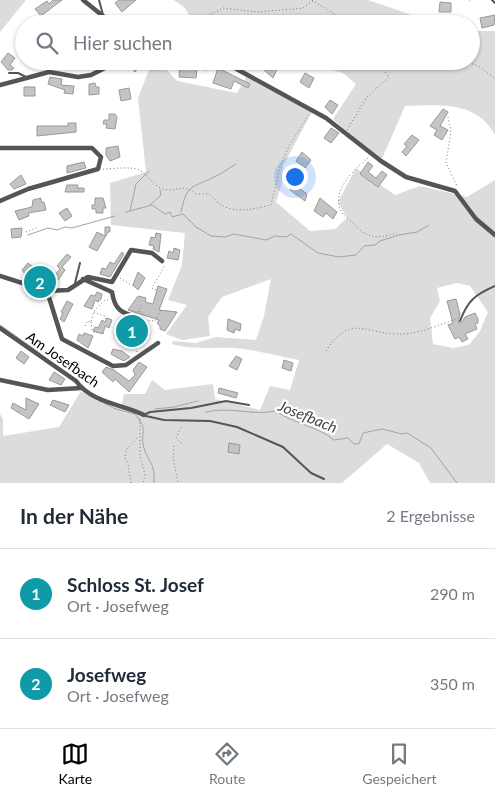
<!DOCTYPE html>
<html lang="de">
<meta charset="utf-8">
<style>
body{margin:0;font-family:Lato,sans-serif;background:#f2f2f3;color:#1f2937}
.you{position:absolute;left:294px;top:176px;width:18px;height:18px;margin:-12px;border:4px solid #fff;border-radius:50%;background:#1a73e8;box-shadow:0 0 0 8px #1a73e833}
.badge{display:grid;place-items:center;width:32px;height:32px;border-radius:50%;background:#000;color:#fff;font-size:16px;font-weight:700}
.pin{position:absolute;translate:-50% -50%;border:2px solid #fff;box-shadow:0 1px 5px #0006}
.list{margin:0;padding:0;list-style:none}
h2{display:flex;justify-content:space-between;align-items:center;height:65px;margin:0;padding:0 20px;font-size:21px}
h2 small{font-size:16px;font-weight:400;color:#747a83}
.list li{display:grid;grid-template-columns:32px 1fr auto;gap:15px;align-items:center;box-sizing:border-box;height:90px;padding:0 20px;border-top:1px solid #e0e1e3}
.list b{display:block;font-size:19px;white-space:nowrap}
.list p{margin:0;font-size:16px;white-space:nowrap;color:#747a83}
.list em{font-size:16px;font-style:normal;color:#747a83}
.icon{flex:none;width:28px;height:28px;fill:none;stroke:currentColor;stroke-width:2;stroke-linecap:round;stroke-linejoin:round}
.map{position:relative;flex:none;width:495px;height:483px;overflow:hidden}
.search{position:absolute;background:#fff;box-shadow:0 1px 4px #0004;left:15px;right:15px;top:15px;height:55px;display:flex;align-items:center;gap:12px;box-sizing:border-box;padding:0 18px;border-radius:28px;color:#747a83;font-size:19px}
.sheet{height:245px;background:#fff}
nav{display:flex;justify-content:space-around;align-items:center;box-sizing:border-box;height:70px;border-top:1px solid #e0e1e3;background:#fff;font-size:14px;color:#747a83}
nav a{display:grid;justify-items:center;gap:2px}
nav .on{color:#000}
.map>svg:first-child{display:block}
.green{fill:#dcdcdc;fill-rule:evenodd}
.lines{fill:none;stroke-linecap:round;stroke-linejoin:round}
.stream{stroke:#a3a3a3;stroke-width:1}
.building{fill:#c4c4c4;stroke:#999}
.path{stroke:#777;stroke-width:1;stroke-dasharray:1 2.5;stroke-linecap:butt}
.lane{stroke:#555;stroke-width:2}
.street{stroke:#555;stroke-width:4.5}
.labels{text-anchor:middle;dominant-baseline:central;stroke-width:4.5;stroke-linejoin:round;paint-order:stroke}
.street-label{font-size:14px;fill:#000;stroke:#fff}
.water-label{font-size:15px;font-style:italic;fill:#444;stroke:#fff}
</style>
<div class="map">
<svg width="495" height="483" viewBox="0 0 495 483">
<rect width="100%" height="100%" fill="#fff"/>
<!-- green -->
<path class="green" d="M0,0H26L0,32Z
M174,0H368L438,24H194L185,8Z
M471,26L472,31H495V135C477,100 437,105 405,106L381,161L333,119L356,84L343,73L298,61H471Z
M222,61H245L242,71L313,110L283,166L282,183L276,202L310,231L335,229L347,218L338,202L356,168L395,195L420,186L467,197L495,180V483H430L419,463L387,444L342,483H0V414L3,419V436L59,427L81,391L103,404L121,409L124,394H145L152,380L165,390L213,384L215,399L260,410L270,386L290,390L299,360C278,356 256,350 234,348C212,347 193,350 172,344L173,341L196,343L216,337L256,340L264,316L271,279L222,297L208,317L210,336L182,340L166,334L187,305L168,300L182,265L185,233L111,225L110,183L146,172L138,98L149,70L160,63L177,81L237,93L247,76ZM457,283L470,286L488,312L480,331L469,345L453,348L433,344L430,318L440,301L437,288Z"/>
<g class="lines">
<!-- stream -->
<path class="stream" d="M150,205L161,195L160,190
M130,211L136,184L149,171
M126,212L152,205L165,214L170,212L172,217L183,214L196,227L211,236L225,237L234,234L266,240L275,236L286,237L291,234L318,253L339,257L356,255L364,246L375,245L380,241L399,235L417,232L429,225
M181,212C187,184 190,189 212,178C221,174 228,169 236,164
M28,235L48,228L57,230L65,227L72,228L115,216
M0,325L40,353
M99,401L116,409L135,414
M155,409L174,407L198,401
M206,412C229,406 253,416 276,411C294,424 317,426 334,440L348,438L354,444H359L363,433L382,429L402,434L407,433L431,448L457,483
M135,414C150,432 139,432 144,448C149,464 155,462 154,483"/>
</g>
<!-- building -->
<path class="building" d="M53,0H62L41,16L35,9L47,1L49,4Z
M119,0H136L122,12L115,3Z
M440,2L451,3V12H439Z
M495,15L494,25L482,28L480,18Z
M8,53L15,58L10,65L14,68L12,70H8L1,62Z
M131,61H144L135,72L128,63Z
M267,61L278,67L273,78L263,69Z
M180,62L207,66V70L197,69L196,78L179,77Z
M218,68L250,84L248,88L234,81L231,89L213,83Z
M305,73L314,78L309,88L300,82Z
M50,77L62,79L61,85L74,86L73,94L64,93L65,90L48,84Z
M95,83L96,87H99V94L89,95V84Z
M24,87H35V96H24Z
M129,88L131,99L121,101L119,90Z
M330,100L338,105L332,114L325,107Z
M443,109L448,112L440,126L448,130L442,140L434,135L437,130L430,126Z
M109,114H115L117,117L115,129L106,128L107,124H103L104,120H109Z
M68,123H76V132L37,136V126H68Z
M331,128L339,133L331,143L324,138Z
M412,135L419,140L406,156L402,152L407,146L404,144Z
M118,146L120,157L110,161L106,155V148Z
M302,152L311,160L305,168L296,161Z
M84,162L86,168L67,173V166Z
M368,162L373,166L368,172L376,178L382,171L387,175L378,187L360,174Z
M21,175L26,184L14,189L10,184Z
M294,184L307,194L305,201L290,190Z
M67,185H78L77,188H84V192H65Z
M41,198V202H44L46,210L28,213L29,216L19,220L15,211L32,207L33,200Z
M95,198H103L106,208H103V213H96V209H92V205H95Z
M320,198L337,212L333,219L326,213L323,217L314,211Z
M67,208L72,216L65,221L59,213Z
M105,227H110V232H108L97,251L89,247L97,232L105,236Z
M22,228L21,237L12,238L11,229Z
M156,233L161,234L159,252L153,249L154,246L149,245L151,237L155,238Z
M174,248L180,250L178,260L167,258L169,251L173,253Z
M122,252L124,254L110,277L100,274L102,268L106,269L110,262L114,264Z
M67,254L71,257L62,267L65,270L54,286L49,282L60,269L57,266Z
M28,263L38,271L29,279L22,270Z
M138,272L145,278L138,290L133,285Z
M158,286L167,289L159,310L177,312L165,331L160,329V326L157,323L159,320L128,310L138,296L146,298L145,302L153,304Z
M97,292L102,294L101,299L98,302L95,300L92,309L84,306L91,295L95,296Z
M456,299L460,314L458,323H461L465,317L475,313L478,319V323L475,324L477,329L465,334L468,339L462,342L459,337L455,339L448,325L453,323L447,301Z
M67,301L73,304L64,322L60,319L63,313L61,312Z
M107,318L112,320L109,328L105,326L103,334L93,331L95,327L98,328L102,320L105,322Z
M228,319L241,324L240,331L235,329L234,333L227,330Z
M123,320L148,332L145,337L137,333L133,339L119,332Z
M84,333L93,336L88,348L77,340L79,334L83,336Z
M113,349L122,351L130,357L124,361L118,358L111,354Z
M21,351L29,357L24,364L16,358Z
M236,356L242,359L237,370L229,366Z
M284,360L293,363L291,371L282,368Z
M139,362L147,367L129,392L115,379L113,382L102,372L106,367L114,370L129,381L135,375L133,370Z
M54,372L65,379L61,385L49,380Z
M219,388L238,393L236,398L218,393Z
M26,398L39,404L29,419L11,408L13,403L26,410Z
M53,400L69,405L65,412L50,405Z
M229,443L240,445L239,454L228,452Z"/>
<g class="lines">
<!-- path -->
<path class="path" d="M312,0L350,24
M469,0H470
M197,24L199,20L223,8L257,12L292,9L303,8L313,1
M466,61L480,67L495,79
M448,117L451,131L446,163L457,186
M347,130L367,97L389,77L379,65L398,61
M368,158C354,169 328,194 343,214C345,217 349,219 352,222C366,238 375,240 397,233
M103,169C113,169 131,166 139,170C148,174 154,187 163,189C176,193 182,182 196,194H208C213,196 213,198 217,202C233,215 253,209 271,205L280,167L289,146L309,114
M26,232L37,228
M120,278L133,286
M156,290L152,288L165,265
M94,312L106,317V321
M139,312L141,305
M145,320L155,321L161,310
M91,322L92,331L99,333
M85,326L87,321L91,322L94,311L105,300H110
M141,328L143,323
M326,351C350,313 366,334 397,334C417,335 438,325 457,319
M137,352L133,342L138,333
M140,419V456L145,475L143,483
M181,443L176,438L182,425
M174,446L173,457L178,483
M131,483L128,464L125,458L126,450L138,437"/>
<!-- lane -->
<path class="lane" d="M99,0L103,15
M492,0L495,3
M9,73H18L26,77
M75,283L80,263
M460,321C468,300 475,295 495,286
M144,415L150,412L191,408L226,401L249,405
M146,416L164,420L210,421L237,427L283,447L311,473L324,479"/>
<!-- street -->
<path class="street" d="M83,0L113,24
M222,61L326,118L381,161L406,177L455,191L476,219L495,235
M0,85L49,72L78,77L91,75L119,61
M0,148H92L101,157L98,169L28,189L0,201
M0,276L47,291L68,290L88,277L112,282L131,250L152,253L162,261
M83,279L112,292C115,313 124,313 142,319
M47,291L62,339L113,366L126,365L158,343
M0,328L76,381C92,403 121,404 144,415
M0,380L48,390L81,388"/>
</g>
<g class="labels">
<!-- street labels -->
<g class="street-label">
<text transform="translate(63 359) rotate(35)">Am Josefbach</text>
</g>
<!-- water labels -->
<g class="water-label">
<text transform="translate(308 416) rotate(22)">Josefbach</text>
</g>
</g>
</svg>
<div class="you"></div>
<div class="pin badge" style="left:132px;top:331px;background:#0f9aa8">1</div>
<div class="pin badge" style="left:40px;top:282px;background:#0f9aa8">2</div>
<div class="search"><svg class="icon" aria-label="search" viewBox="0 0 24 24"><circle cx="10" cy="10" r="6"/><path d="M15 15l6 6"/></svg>Hier suchen</div>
</div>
<section class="sheet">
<h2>In der Nähe<small>2 Ergebnisse</small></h2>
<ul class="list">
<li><span class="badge" style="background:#0f9aa8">1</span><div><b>Schloss St. Josef</b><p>Ort · Josefweg</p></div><em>290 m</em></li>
<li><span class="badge" style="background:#0f9aa8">2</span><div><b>Josefweg</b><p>Ort · Josefweg</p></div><em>350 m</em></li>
</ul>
</section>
<nav>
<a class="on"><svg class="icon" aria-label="map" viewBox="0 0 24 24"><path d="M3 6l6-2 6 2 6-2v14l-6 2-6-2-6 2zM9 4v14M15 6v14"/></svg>Karte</a>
<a><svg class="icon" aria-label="directions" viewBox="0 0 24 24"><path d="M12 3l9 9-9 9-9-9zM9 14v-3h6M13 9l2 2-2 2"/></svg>Route</a>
<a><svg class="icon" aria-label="saved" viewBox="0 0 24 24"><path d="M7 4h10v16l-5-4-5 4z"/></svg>Gespeichert</a>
</nav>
